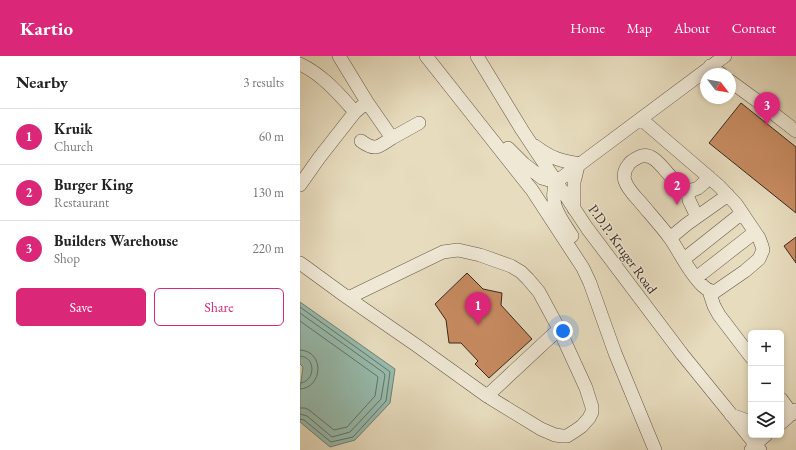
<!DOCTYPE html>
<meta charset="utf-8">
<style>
body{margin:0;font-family:"EB Garamond",serif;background:#f2f2f2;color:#222}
.controls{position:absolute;right:12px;bottom:12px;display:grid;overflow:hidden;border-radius:6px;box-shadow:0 2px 6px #0003}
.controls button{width:36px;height:36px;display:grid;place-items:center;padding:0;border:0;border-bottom:1px solid #e0e0e0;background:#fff;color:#222;font:20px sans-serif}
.compass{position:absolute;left:400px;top:12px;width:36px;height:36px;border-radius:50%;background:#fff;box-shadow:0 2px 6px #0003;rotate:121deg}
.you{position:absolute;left:263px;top:275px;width:14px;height:14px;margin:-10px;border:3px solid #fff;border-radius:50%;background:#1a73e8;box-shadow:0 0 0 6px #1a73e833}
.badge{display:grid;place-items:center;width:26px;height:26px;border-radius:50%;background:#db2777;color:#fff;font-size:13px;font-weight:700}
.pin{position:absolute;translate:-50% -33px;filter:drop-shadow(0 1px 2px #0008)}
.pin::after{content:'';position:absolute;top:21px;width:14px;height:12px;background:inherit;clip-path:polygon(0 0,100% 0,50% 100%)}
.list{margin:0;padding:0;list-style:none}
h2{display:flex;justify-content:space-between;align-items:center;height:52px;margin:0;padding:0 16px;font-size:17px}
h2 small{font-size:13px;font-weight:400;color:#767676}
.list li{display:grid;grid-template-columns:26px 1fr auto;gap:12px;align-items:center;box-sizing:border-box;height:56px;padding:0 16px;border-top:1px solid #e0e0e0}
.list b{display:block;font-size:15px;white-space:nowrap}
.list p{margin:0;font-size:13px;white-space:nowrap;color:#767676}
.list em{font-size:13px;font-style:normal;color:#767676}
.actions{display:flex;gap:8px;padding:12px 16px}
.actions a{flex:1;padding:9px 0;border:1px solid #db2777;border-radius:6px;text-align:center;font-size:14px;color:#db2777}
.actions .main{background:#db2777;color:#fff}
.icon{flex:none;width:22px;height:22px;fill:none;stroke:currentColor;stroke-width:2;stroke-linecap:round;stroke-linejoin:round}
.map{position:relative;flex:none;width:496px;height:394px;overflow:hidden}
header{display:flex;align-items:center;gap:24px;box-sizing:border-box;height:56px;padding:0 20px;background:#db2777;color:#fff}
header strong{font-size:19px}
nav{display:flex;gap:22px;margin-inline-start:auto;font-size:14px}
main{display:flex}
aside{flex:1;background:#fff}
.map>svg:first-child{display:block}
.water{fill:#97bcae;stroke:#708176}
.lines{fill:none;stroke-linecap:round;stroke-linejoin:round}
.shore{stroke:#667268;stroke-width:1}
.building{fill:#c88b61;stroke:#352921}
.minor-casing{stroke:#625648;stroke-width:14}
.minor{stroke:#efe8d5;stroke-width:13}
.labels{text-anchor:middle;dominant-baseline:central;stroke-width:3;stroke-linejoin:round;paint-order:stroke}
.street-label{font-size:14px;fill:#352921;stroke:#efe8d5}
</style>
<header>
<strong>Kartio</strong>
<nav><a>Home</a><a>Map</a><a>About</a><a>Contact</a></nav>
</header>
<main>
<aside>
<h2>Nearby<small>3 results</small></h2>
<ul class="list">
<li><span class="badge">1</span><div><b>Kruik</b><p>Church</p></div><em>60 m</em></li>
<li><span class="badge">2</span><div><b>Burger King</b><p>Restaurant</p></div><em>130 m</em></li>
<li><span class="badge">3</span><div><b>Builders Warehouse</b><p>Shop</p></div><em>220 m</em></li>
</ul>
<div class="actions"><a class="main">Save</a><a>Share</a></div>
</aside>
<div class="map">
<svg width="496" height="394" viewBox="0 0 496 394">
<rect width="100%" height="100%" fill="#e7dcbe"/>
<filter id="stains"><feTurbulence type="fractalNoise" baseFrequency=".005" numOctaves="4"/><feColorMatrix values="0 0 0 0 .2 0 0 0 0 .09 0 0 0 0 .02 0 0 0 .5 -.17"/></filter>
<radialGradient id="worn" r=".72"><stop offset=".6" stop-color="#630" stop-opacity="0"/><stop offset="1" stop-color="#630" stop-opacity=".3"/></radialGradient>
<!-- water -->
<path class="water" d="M0,246L95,313L90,347L55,384L30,391L0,366V333L3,311L0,308Z"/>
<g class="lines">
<!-- shore -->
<path class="shore" d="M0,251L89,315L90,316L86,345L53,381L31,386L4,364L0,363
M0,257L84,317L85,319L81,343L50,376L32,381L7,360L0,358
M0,265L77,320L78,321L75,340L47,371L34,374L9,354L5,352H0
M0,294C25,295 23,332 0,333
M0,300C17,301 15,326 0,327"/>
</g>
<!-- building -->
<path class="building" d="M441,47L496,91V157L409,87Z
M496,181V207L484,190Z
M167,217L183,233L202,237L201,249L232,283L189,322L175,308L178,305L161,287H149L146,264L135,248Z"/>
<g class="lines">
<!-- minor casing -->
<g class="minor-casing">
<path id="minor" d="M39,0L67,46
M126,0L232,134L283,212L290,227L315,297L355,394
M177,0L222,74L287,172L382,298L460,394
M0,8C23,19 39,38 55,56
M410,10L421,18
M430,25L456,44L496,75
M341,63L419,130L436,148L459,182L462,190L463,194L459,203L445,215L416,235C411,236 407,234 403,230C389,217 381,198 370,182C361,170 351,159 341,147C336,141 328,134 325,125C323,119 325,113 329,108C331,105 335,103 339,101C361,90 374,145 398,132C402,129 406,125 409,121
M61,85C76,96 79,90 92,82
M235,90C251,102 260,105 280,108
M208,92L224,108L242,122L256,126
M0,129L19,102L55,56L67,46L92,82L119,67
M388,134L389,144L397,161
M274,153V126L278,110
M272,180C261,162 248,148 256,126L425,0
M370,182L387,168L428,139
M384,203L442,157
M0,207L48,242L116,289L187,340L241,373L255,379L262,380H267L275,375L282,370L289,362L292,356V351L286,332L259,273L239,236L228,223L221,216L211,210L180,199L158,194L143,196L48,242
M396,222L455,176
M409,235L414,250L419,259L451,301
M187,340L259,273
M481,343L492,358
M431,359L451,366
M481,367L496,354
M451,394L455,388L466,379"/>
</g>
<!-- minor -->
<use href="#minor" class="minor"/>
</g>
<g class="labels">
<!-- street labels -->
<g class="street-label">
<text transform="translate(323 193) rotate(54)">P.D.P. Kruger Road</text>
</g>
</g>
<rect width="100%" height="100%" filter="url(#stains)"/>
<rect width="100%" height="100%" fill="url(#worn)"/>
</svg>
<div class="controls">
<button>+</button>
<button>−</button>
<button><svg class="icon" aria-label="layers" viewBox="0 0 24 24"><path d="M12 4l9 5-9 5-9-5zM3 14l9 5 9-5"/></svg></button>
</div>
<svg class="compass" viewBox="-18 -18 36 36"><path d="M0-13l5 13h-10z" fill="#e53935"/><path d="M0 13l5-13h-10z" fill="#767676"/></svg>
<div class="you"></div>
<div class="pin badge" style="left:178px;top:269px">1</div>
<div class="pin badge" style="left:377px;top:149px">2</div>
<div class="pin badge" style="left:467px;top:69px">3</div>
</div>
</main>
